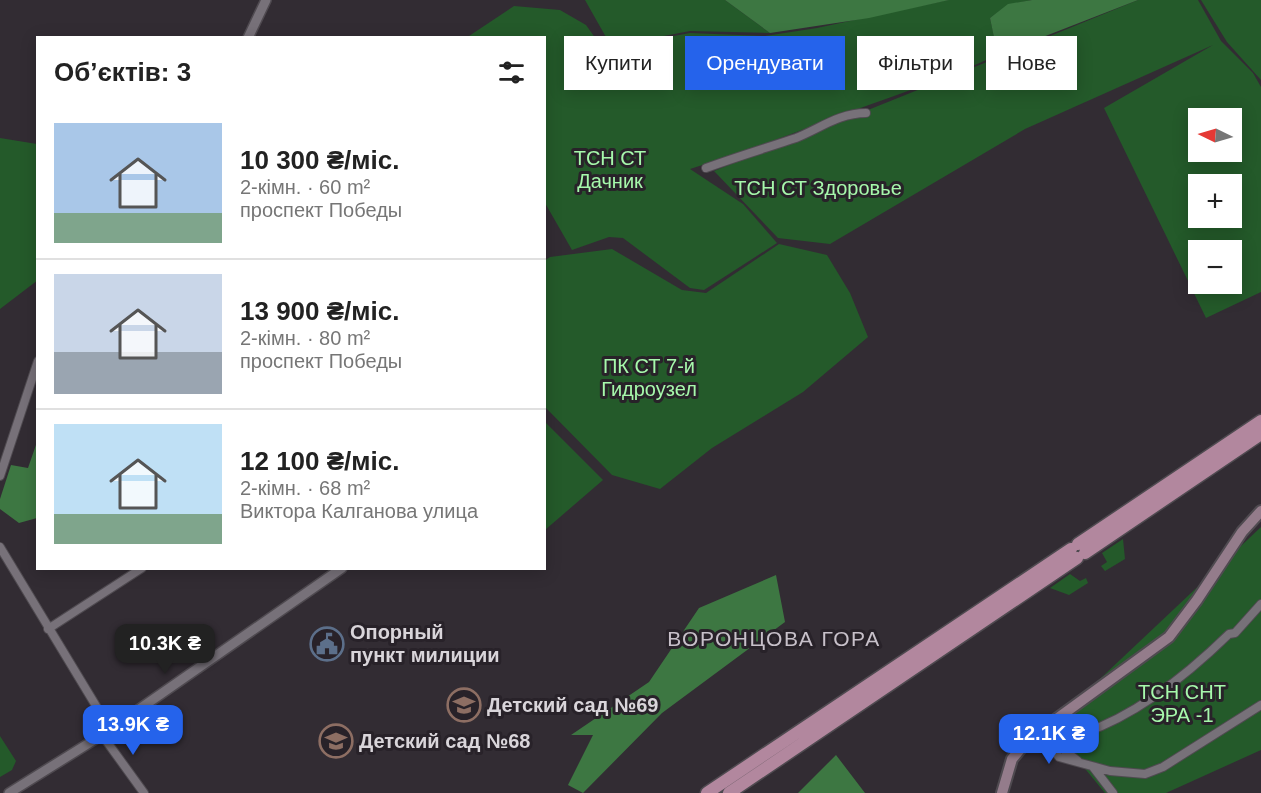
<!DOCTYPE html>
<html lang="uk">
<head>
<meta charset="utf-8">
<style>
  :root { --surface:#fff; --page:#f2f2f2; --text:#222; --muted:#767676; --line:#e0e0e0; --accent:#2563eb }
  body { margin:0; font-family:Helvetica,sans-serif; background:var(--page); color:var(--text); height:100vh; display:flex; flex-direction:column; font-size:22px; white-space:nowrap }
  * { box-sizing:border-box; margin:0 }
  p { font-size:20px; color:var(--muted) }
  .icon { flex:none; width:33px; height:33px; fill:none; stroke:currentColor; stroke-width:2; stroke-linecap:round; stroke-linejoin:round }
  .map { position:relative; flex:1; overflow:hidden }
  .panel { position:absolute; left:36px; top:36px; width:510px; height:534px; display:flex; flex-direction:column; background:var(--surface); border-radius:0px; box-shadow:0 3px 15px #0003 }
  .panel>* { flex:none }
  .hud { position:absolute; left:564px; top:36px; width:570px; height:54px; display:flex; gap:12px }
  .needle { width:39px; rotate:275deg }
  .buttons { position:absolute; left:1188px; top:108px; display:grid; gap:12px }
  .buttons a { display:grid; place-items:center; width:54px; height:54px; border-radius:0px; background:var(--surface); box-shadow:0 3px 15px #0003; font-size:30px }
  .price { position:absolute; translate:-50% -51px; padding:0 14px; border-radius:12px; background:var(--accent); color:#fff; font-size:20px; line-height:39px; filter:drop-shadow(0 2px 3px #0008) }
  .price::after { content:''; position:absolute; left:50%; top:36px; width:18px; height:14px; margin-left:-9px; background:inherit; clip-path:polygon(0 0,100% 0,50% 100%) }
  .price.on { background:#222; color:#fff }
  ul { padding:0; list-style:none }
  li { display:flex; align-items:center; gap:18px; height:150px; padding:0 18px }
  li+li { border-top:2px solid var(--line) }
  li span { display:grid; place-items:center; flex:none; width:168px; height:120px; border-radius:0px; color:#555 }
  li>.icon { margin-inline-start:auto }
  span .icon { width:72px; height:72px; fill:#fffc; stroke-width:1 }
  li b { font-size:26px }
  h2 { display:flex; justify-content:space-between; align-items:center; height:72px; padding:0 18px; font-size:26px }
  .tag { padding:0 21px; border-radius:0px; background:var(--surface); box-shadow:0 3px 15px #0003; font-size:21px; line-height:54px }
  .tag.on { background:var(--accent); color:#fff }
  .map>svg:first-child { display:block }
  .green { fill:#245a2a; fill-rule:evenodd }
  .forest { fill:#3d7742 }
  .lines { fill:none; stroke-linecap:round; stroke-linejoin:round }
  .minor-casing { stroke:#4f4a50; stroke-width:10 }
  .tertiary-casing { stroke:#4f4a50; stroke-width:12 }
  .secondary-casing { stroke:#4f4a50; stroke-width:14 }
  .primary-casing { stroke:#4f4a50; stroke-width:15 }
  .minor { stroke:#777179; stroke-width:8 }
  .tertiary { stroke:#777179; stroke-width:9 }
  .secondary { stroke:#947c8b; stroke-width:10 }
  .primary { stroke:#b2879e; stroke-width:12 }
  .labels { text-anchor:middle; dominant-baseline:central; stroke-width:6; stroke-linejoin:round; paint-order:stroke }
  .park-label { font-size:20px; fill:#a6f8ab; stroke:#282229 }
  .poi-label { font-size:20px; font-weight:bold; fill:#d9d5da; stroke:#282229; text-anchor:start }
  .neighbourhood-label { font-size:21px; letter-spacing:1.5px; fill:#c7c0c9; stroke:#282229 }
</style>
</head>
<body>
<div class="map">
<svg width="1261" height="793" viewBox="0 0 1261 793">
  <rect width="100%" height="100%" fill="#322c33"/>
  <path class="green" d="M585,0H725L770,33L690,31L611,46Z
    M948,0H1032L1008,5L990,18L995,41L1002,53C944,80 883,99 823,122C779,139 735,155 690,169L743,204L777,243L704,290L690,288L623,238L609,237L572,250L545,203L544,38H466L514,6L560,10L586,25L629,85L621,46L690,33L765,36L817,28Z
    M1138,0H1198L1221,41L1253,73L1261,87V292L1206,318L1104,108L1213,45L1025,129L830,244L778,238L714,171C857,115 997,58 1138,0ZM1198,118H1232V152H1198ZM1198,184H1232V218H1198ZM1198,250H1232V284H1198Z
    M1201,0H1261V80L1227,42Z
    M0,138L37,144L38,280L0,309Z
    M779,244L827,255L850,293L868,337L803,392L712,448L660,489L612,475L545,407L544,261L550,257L612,249L682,290L706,293Z
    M544,421L603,480L545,530H544Z
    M1261,527V750L1166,793H1105L1050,726Z
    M1123,539L1125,559L1105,571L1101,566L1107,562L1102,553Z
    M1070,574L1080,581L1086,578L1088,583L1069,595L1050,588Z
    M0,736L16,761L12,770L0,777Z"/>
  <path class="forest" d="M725,0H949L869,18L770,33Z
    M1032,0H1138L1002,53L995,42L990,18L1008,4Z
    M37,442V518L19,523L0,509V499L11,465L28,468Z
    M776,575L785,622L662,713L583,793L568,785L593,735H571L649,682L699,608Z
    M836,755L865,793H798Z"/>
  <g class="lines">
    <g class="minor-casing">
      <path id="minor" d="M706,168C736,157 766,148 796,138C819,129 839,113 866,113
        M0,476L38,361
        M0,547L110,729
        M48,629L142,568
        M1045,731L1052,748L1059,757L1110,771L1145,774L1163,767L1261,705
        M1047,734C1058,734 1073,737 1084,733C1139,714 1188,674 1229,634L1235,633L1261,604
        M1053,734L1065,751L1078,761
        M102,735L144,793
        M1093,767L1113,793"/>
    </g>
    <g class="tertiary-casing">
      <path id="tertiary" d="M248,38L266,0
        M9,793L102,735L342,568"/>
    </g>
    <g class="secondary-casing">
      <path id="secondary" d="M1002,793L1012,759L1029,739L1169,637L1197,600L1242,532L1261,511"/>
    </g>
    <g class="primary-casing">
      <path id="primary" d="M1078,544L1261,421
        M1085,553L1261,434
        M707,793L1071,549
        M729,793L1077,558"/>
    </g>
    <use href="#minor" class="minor"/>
    <use href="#tertiary" class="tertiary"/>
    <use href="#secondary" class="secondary"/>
    <use href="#primary" class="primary"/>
  </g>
  <defs>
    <g id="civic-ring" transform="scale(1.725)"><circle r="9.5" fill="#282229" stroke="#5c6f8a" stroke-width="1.5"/><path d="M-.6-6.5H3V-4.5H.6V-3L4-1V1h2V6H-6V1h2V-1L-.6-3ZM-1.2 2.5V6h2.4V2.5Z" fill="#5c6f8a"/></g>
    <g id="school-ring" transform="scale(1.725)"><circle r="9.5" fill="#282229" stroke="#8d6e63" stroke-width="1.5"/><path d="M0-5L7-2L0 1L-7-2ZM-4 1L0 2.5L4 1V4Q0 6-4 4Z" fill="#8d6e63"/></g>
  </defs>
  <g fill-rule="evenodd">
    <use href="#civic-ring" x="327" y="644"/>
    <use href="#school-ring" x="464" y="705"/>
    <use href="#school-ring" x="336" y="741"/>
  </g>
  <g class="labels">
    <g class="park-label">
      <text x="610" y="158">ТСН СТ<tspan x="610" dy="23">Дачник</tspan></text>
      <text x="818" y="188">ТСН СТ Здоровье</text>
      <text x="649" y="366">ПК СТ 7-й<tspan x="649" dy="23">Гидроузел</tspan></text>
      <text x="1182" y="692">ТСН СНТ<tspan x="1182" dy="23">ЭРА -1</tspan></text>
    </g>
    <g class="poi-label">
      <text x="350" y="632">Опорный<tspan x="350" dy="23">пункт милиции</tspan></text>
      <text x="487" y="705">Детский сад №69</text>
      <text x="359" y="741">Детский сад №68</text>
    </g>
    <g class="neighbourhood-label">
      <text x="774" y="638">ВОРОНЦОВА ГОРА</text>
    </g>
  </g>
</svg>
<div class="buttons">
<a><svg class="needle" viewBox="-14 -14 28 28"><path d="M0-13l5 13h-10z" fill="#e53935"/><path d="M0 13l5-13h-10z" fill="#767676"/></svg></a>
<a>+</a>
<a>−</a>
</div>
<b class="price on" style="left:165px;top:675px">10.3K ₴</b>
<b class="price" style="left:133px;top:756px">13.9K ₴</b>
<b class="price" style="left:1049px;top:765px">12.1K ₴</b>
<div class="hud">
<a class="tag">Купити</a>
<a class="tag on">Орендувати</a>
<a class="tag">Фільтри</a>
<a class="tag">Нове</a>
</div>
<section class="panel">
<h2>Об’єктів: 3<svg class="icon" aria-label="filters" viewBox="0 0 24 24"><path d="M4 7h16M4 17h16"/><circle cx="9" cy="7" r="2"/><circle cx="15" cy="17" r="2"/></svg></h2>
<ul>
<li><span style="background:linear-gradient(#a9c7e8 75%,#7fa58c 0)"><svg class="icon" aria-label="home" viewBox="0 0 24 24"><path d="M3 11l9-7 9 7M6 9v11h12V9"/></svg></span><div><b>10 300 ₴/міс.</b><p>2-кімн. · 60 m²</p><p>проспект Победы</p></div></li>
<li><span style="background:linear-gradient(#c9d6e8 65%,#9aa5b1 0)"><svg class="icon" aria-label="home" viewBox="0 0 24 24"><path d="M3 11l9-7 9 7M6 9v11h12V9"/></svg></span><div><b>13 900 ₴/міс.</b><p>2-кімн. · 80 m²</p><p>проспект Победы</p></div></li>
<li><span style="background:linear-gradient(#bfe0f5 75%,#7fa58c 0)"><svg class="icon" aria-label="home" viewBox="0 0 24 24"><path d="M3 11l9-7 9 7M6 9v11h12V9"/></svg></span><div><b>12 100 ₴/міс.</b><p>2-кімн. · 68 m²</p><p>Виктора Калганова улица</p></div></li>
</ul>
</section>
</div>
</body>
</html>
